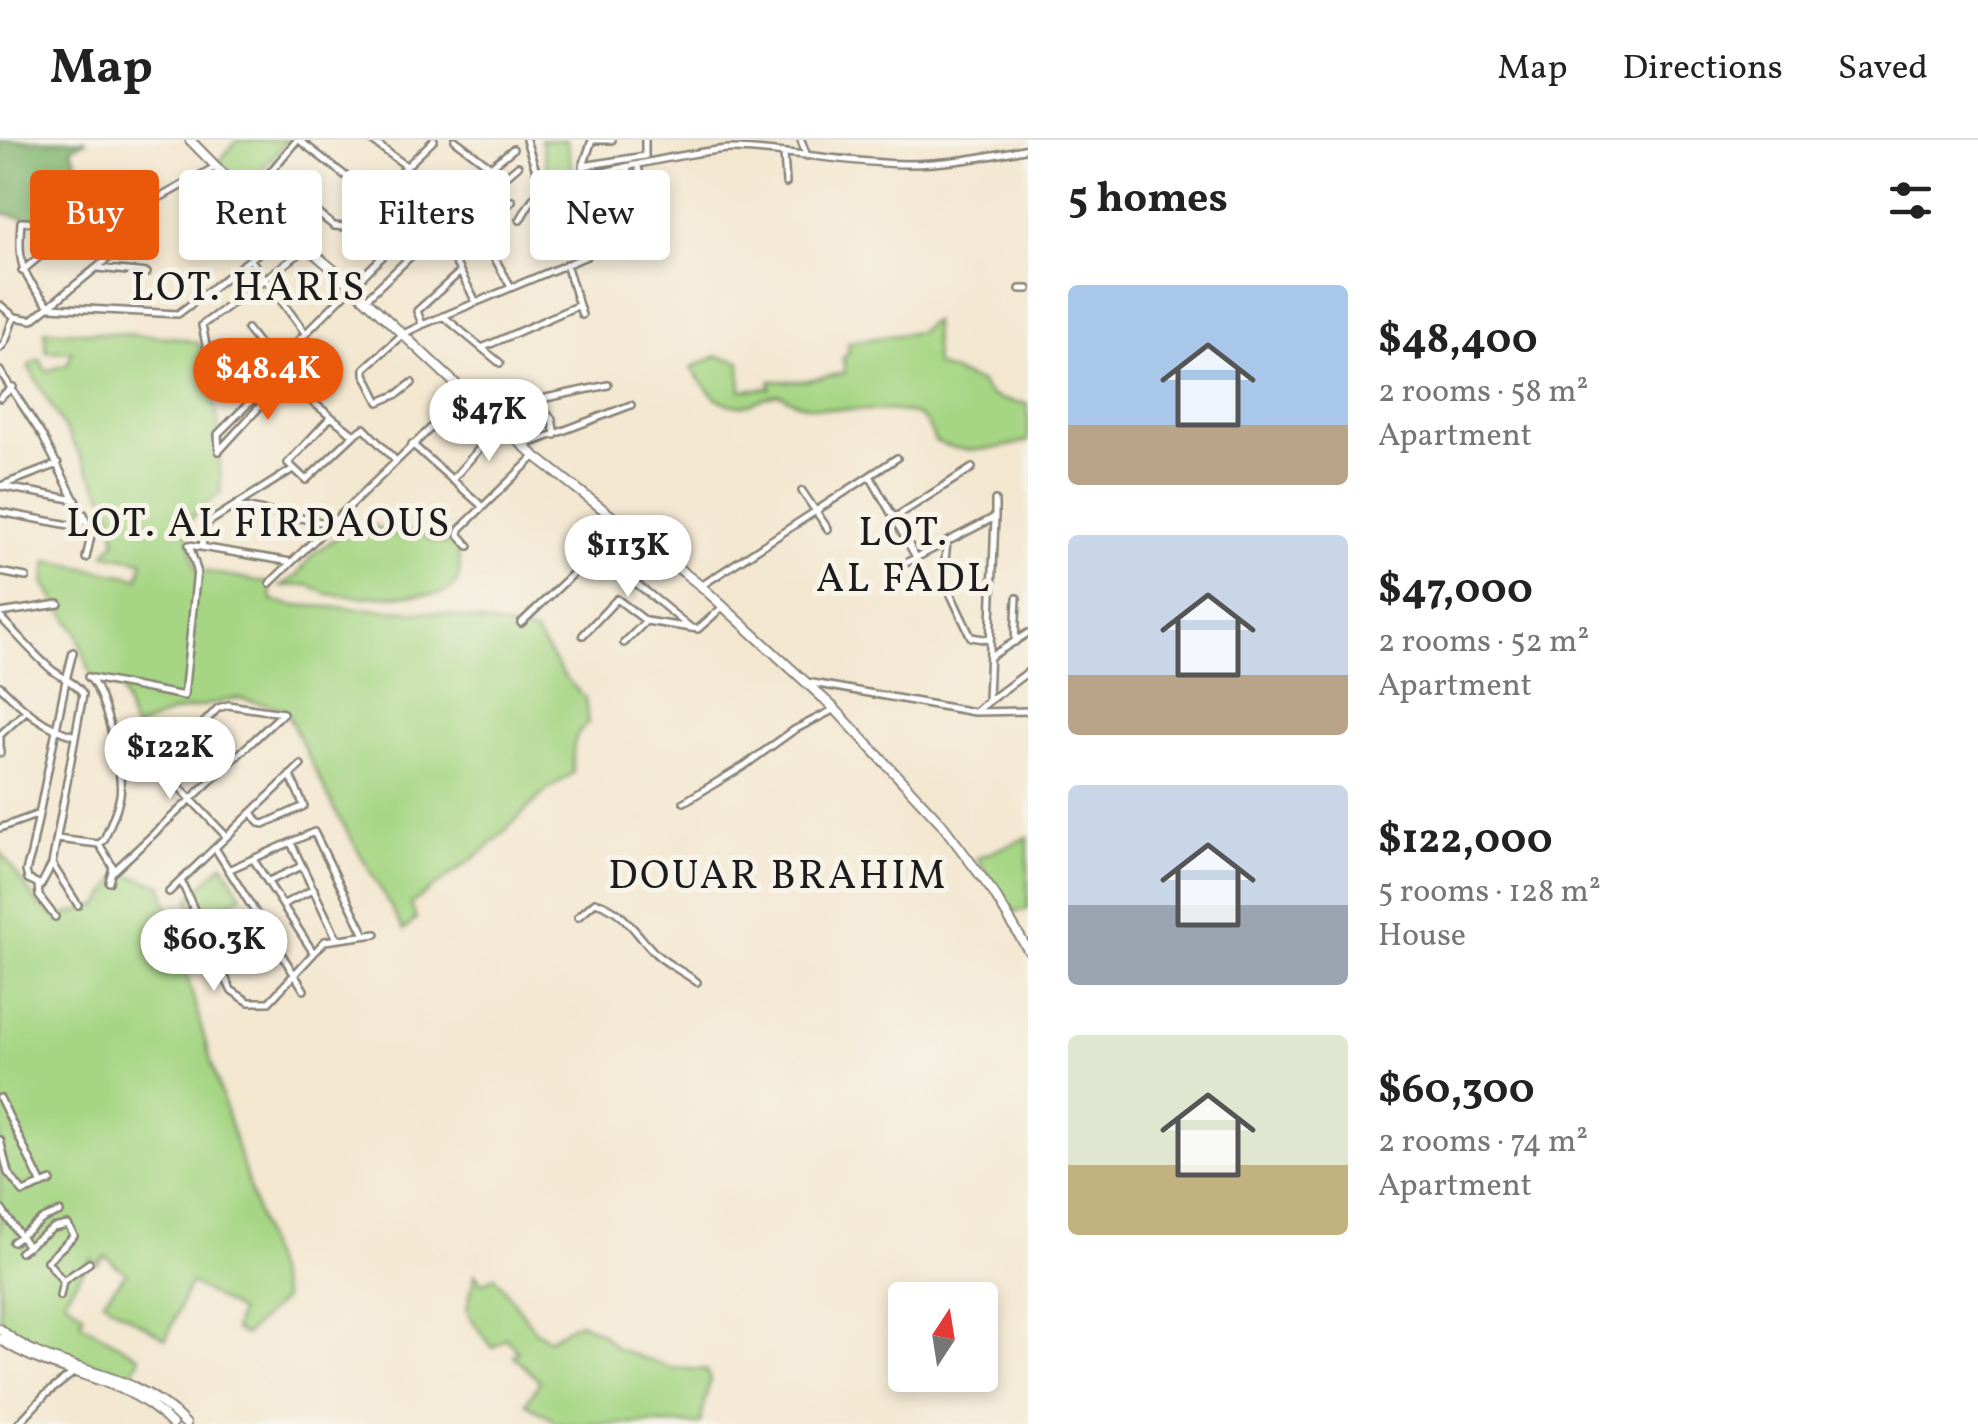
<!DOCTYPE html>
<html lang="en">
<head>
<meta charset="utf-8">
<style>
  :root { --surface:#fff; --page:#f6f6f6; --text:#222; --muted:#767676; --line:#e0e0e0; --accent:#ea580c }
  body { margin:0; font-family:Vollkorn,serif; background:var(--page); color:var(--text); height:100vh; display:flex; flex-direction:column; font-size:38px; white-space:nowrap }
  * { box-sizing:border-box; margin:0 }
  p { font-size:32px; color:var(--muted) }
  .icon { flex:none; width:55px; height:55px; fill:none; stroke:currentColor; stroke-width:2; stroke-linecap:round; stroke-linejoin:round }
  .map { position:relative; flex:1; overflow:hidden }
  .panel { display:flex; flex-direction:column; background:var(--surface); width:950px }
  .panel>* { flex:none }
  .guide { position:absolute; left:30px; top:30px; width:848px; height:90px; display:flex; gap:20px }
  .needle { width:65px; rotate:12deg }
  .tools { position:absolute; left:888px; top:1142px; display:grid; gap:20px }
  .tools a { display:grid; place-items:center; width:110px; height:110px; border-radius:10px; background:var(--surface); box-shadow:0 5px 15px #0003; font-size:50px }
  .price { position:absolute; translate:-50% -85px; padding:0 22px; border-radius:35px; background:#fff; color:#222; font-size:32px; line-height:65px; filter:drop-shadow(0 2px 5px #0008) }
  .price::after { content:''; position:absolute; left:50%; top:60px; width:30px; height:22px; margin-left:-15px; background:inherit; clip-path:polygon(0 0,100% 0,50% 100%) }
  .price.on { background:var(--accent); color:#fff }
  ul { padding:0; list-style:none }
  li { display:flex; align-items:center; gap:30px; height:250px; padding:0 40px }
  li span { display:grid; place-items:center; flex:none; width:280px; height:200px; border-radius:10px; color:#555 }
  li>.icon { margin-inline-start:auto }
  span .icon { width:120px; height:120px; fill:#fffc; stroke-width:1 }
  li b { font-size:42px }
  h2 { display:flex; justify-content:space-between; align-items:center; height:120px; padding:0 40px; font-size:42px }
  .pill { padding:0 35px; border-radius:10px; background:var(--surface); box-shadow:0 5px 15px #0003; font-size:35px; line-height:90px }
  .pill.on { background:var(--accent); color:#fff }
  header { display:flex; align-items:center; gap:60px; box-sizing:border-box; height:140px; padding:0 50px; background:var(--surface); border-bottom:2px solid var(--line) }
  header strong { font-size:48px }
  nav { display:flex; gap:55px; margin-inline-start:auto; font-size:35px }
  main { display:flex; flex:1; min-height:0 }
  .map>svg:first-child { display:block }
  .green { fill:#a6d684; stroke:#617950; stroke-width:2.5 }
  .forest { fill:#84b772; stroke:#506a47; stroke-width:2.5 }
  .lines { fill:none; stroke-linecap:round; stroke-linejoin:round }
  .street-casing { stroke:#888276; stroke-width:10 }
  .secondary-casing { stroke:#888276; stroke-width:12 }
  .street { stroke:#fff; stroke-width:5 }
  .secondary { stroke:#fff; stroke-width:8 }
  .labels { text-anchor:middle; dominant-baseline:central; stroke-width:10; stroke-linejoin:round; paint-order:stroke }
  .quarter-label { font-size:40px; letter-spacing:2.5px; fill:#1c1c1c; stroke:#f7f3e8 }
</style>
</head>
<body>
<header>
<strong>Map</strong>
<nav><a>Map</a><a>Directions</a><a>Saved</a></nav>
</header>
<main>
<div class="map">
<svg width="1028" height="1284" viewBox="0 0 1028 1284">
  <rect width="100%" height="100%" fill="#f7f3e8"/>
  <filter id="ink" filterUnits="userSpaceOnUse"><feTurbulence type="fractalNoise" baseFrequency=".01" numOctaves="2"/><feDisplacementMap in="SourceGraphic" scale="20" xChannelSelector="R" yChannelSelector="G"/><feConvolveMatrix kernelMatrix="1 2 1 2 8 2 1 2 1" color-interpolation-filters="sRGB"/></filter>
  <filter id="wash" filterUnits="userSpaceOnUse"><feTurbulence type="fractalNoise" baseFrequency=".0048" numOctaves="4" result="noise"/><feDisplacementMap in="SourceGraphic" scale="40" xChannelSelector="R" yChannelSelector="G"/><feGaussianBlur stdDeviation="2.25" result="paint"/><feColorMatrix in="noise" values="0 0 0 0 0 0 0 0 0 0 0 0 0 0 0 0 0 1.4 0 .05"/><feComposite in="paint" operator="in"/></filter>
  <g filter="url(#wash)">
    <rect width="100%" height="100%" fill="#f3e7d0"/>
    <path class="green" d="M237,0H288L245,49L219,22Z
      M541,0H566L574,37L550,45Z
      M933,181L935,225L981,243C989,262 1009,260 1028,264V301C999,309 962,316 935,301C932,294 929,286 924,280C902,259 818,283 780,254C768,255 760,261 749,264C722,272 705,248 691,228L716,216L740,221L741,250L770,248V241H803L845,233L843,218L849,211L848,202L918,192Z
      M45,190L173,197L199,203L218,280L221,353C180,383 183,383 197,430L270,443L272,461L291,465L441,473L535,493L565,537L585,558L588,583C570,597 573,612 573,633L545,652L486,709L411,764L416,779L404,790L336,672L285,569L238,558L171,573L134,589L121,548L92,538L77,493L44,443L48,421L139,438L143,421L105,414L116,400L109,365L28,226L40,219L46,231L68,224L72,211L46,212Z
      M369,384C389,392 391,400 416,391L436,402L457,404C460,426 466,448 438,454L365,457L327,454L309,445L281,446L297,436L313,414L346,391Z
      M1028,697V769L1014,772L977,718Z
      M0,711L39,765L55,777L100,765L119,735L125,734L162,745L208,911L283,1159L245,1195L234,1190L239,1171L190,1143L166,1199L103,1161L126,1133L105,1116L98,1124L91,1119L64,1159L84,1174L80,1182L140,1217L131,1237L40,1209L0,1186Z
      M223,724L242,755L223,767L205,789L188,759Z
      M475,1134L482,1143L495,1136L535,1190L548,1199L579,1182L600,1192L617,1209L672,1228L706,1230L710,1240L700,1284H559L526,1263L540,1241L513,1215L518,1211L506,1198L493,1208L469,1176L467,1169Z"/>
    <path class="forest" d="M0,0H87L71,8L99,73C69,84 30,82 0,72Z"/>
  </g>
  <g filter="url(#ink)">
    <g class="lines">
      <g class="street-casing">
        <path id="street" d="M299,0L373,57
          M371,0L405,25
          M455,0L504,37
          M526,0L542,49
          M592,0H612
          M801,0L807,16
          M784,14L786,43
          M645,16V0
          M583,26L645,16
          M638,26L648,70
          M215,27L132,73L78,84L21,82C17,124 22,135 50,167L178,174L286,92
          M627,28L640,88
          M585,38L583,26L592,0
          M457,52L511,147
          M248,59L297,0
          M265,73L284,50H289L334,86L344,87L434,0
          M520,80C525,72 530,61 537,54C554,39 704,9 731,9C789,10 847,23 907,24C948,24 988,17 1028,8
          M480,92L512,61
          M440,93L476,162
          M396,103L410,117
          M251,120L306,194
          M566,124L582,175
          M98,128L147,133
          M22,131L78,85
          M1020,149H1028
          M366,159L410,117L518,26
          M0,165L15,177L32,180L137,95
          M443,176L500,223
          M422,184L417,171L460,132
          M247,189L269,217L280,219L396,103L513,9
          M484,207L579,165
          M0,208C10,199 7,188 15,177
          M276,221L275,237L284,239L354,295L364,288L396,321
          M0,231L43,297L83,376L80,387L0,372
          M412,243L398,254L379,262L365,234V228L403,194L422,185L587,116
          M263,247L210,224L202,185L307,108
          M529,255L552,279L555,295
          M0,258L13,247
          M538,264L546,258L608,245
          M331,277L288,323L306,340L354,295
          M412,304L483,367
          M523,306L631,265
          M219,311L218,294L275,237
          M219,311L274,251L275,237
          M870,336L916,417
          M452,340L499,286
          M3,345L58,324
          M0,346L76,360
          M802,351L828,389
          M239,366L331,384
          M84,374L91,396L86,418
          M894,378L972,328
          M947,402L943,438L971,497L990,500
          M588,404L691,488
          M202,406L206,384L293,329
          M469,406L459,395L460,389L535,316
          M898,427L995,377V360
          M0,432L26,437
          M270,443L465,255
          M701,446L897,318
          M0,473L59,464
          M0,477C17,494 33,514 52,530C62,538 77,543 83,554L52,724L41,745L28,739L26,731L31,714L66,540L73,512
          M646,481L698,489L724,466
          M521,483L577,430L570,423L613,378
          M583,495L617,459L646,481L624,503
          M1015,502L1017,458
          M990,517L1028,493
          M92,538L184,556L197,430L189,405L291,422
          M807,542L974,572L1028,532
          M0,546C23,569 44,588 75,596
          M988,561L995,377
          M976,572L1028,571
          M0,595L26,571
          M162,610V629L226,696
          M0,613V596
          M152,613L181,607L218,568L228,565L283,573
          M684,662L744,626L794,590L835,569
          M252,672L259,683L264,684L304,666L290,635
          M0,688L39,674
          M57,699L99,704L104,700C109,686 118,670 120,655C124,635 104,547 88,537
          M291,703L336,797
          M99,704L113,727L109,742
          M215,708L304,850
          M253,719L313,812
          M52,724L78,765
          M228,730L314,692L364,793
          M114,731L283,573
          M181,741L231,850L249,862H269L325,801L376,794
          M269,741L302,726
          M38,744L39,756L55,777
          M169,752L301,625
          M284,764L314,749
          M578,777L595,762C624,769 636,795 656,814C668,825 684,832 697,842
          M0,958L42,1045
          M0,1000L8,1033L23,1052L51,1041
          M2,1070L28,1107
          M13,1102L43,1079L60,1072
          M20,1112L53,1088L68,1085L74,1096L47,1121L63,1141L60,1156
          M63,1141L89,1123
          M18,1284L45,1255L73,1233"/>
      </g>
      <g class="secondary-casing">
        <path id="secondary" d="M190,0L244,55L335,131L490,276L535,316L701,446L835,569L941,683L993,752L1028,810
          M0,1189C54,1237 129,1223 186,1284
          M0,1199C56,1238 122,1231 172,1284"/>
      </g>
      <use href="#street" class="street"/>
      <use href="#secondary" class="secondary"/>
    </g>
  </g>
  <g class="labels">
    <g class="quarter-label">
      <text x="249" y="150">LOT. HARIS</text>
      <text x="259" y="386">LOT. AL FIRDAOUS</text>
      <text x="904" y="395">LOT.<tspan x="904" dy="46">AL FADL</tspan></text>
      <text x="778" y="738">DOUAR BRAHIM</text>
    </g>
  </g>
</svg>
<div class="tools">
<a><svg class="needle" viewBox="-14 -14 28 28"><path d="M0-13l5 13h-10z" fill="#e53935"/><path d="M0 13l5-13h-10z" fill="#767676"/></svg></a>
</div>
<b class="price on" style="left:268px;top:283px">$48.4K</b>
<b class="price" style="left:489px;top:324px">$47K</b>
<b class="price" style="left:628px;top:460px">$113K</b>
<b class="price" style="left:170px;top:662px">$122K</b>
<b class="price" style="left:214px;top:854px">$60.3K</b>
<div class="guide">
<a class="pill on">Buy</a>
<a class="pill">Rent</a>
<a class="pill">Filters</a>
<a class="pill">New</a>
</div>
</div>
<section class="panel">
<h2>5 homes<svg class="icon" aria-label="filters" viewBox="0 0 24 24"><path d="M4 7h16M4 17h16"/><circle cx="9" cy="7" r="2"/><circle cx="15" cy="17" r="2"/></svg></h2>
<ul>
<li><span style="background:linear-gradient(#a9c7e8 70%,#b9a48a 0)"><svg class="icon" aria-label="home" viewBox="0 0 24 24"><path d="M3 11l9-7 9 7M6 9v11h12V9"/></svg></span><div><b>$48,400</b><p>2 rooms · 58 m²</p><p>Apartment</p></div></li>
<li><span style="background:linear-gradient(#c9d6e8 70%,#b9a48a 0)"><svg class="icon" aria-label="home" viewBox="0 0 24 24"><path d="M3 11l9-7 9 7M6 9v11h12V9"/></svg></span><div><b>$47,000</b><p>2 rooms · 52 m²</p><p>Apartment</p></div></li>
<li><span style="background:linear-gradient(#c9d6e8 60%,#9aa5b1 0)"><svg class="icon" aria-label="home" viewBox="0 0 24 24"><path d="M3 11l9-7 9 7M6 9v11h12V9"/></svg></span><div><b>$122,000</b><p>5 rooms · 128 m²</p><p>House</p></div></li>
<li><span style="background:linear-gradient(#dfe7d0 65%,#c2b280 0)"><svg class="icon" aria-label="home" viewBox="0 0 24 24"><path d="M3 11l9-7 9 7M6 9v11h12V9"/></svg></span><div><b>$60,300</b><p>2 rooms · 74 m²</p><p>Apartment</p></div></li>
</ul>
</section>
</main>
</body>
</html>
